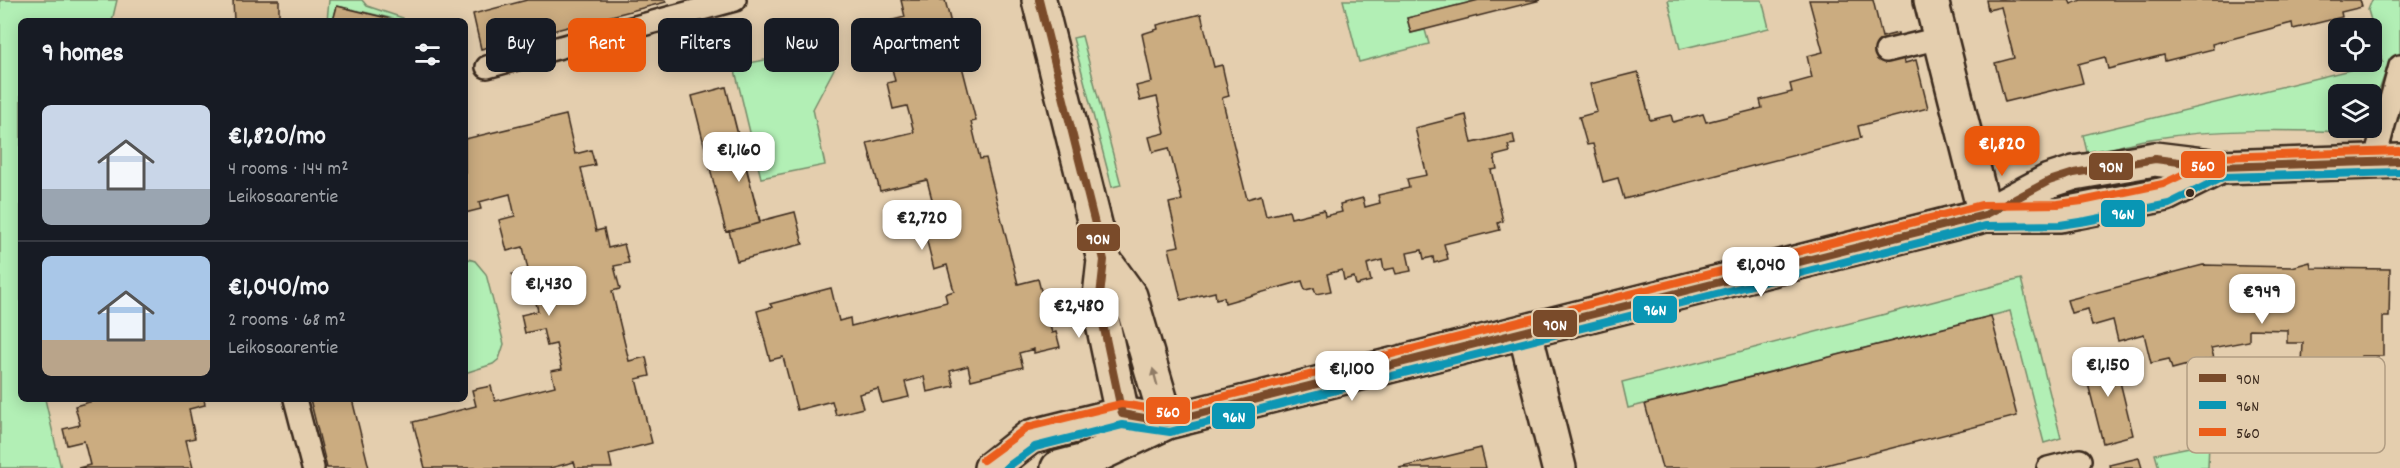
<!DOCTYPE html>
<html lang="en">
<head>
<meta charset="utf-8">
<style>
  :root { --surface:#171b24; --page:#20242c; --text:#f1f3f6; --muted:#9ea1a6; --line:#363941; --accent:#ea580c }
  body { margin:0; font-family:Dekko,sans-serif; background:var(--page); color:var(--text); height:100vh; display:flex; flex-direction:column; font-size:22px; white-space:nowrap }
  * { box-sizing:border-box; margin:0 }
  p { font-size:20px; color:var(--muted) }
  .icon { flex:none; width:33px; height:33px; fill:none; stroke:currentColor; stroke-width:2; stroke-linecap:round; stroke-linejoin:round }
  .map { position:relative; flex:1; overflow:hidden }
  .sheet { position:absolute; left:18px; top:18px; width:450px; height:384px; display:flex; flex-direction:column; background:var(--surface); border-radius:9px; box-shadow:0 3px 15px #0003 }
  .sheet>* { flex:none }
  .banner { position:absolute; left:486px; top:18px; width:570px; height:54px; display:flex; gap:12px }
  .tools { position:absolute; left:2328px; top:18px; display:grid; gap:12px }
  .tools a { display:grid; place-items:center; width:54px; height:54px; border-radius:9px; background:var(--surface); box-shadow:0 3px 15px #0003; font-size:30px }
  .price { position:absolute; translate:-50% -51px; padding:0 14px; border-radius:12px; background:#fff; color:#222; font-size:20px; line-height:39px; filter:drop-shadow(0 2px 3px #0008) }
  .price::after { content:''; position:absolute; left:50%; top:36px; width:18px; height:14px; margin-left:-9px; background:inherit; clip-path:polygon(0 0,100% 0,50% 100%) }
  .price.selected { background:var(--accent); color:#fff }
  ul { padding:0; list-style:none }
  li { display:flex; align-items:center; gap:18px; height:150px; padding:0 24px }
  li+li { border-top:2px solid var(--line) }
  li span { display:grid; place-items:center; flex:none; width:168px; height:120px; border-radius:9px; color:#555 }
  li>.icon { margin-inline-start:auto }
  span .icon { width:72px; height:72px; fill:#fffc; stroke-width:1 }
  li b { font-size:26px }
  h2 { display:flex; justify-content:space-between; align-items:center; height:72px; padding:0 24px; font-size:26px }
  .chip { padding:0 21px; border-radius:9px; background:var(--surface); box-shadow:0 3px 15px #0003; font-size:21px; line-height:54px }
  .chip.selected { background:var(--accent); color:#fff }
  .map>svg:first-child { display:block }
  .green { fill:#b2efb5; stroke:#768c6a; stroke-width:1.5 }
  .building { fill:#cbac80; stroke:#3b2a1e; stroke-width:1.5 }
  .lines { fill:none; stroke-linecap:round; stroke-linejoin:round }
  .lane-casing { stroke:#3b2a1e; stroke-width:26 }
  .street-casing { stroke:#3b2a1e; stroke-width:38 }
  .secondary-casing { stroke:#3b2a1e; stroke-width:38 }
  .lane { stroke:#e4ceae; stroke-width:21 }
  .street { stroke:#e4ceae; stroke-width:33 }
  .secondary { stroke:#e4ceae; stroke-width:33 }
  .bus-1-casing { stroke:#e4ceae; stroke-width:12 }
  .bus-2-casing { stroke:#e4ceae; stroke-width:12 }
  .bus-3-casing { stroke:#e4ceae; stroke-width:12 }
  .bus-1 { stroke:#7a4b2a; stroke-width:8 }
  .bus-2 { stroke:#0996b4; stroke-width:8 }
  .bus-3 { stroke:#eb5d1a; stroke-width:8 }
  .oneway { fill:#907c66 }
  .bus-dot { fill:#3b2a1e; stroke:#e4ceae; stroke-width:2 }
  .key { fill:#e4ceae; stroke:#b19d83; stroke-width:1.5 }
  .key-label { font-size:16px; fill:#3b2a1e }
  .line-badge { stroke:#e4ceae; stroke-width:2 }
  .badge-label { font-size:16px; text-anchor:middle; font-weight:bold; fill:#fff }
</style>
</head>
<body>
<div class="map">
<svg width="2400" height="468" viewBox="0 0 2400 468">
  <rect width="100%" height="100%" fill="#e4ceae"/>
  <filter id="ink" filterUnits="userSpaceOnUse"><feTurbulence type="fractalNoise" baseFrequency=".0167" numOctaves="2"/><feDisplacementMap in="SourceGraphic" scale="12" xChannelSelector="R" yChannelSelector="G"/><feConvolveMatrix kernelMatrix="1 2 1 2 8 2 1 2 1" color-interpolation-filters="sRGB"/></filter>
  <g filter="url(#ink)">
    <path class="green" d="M0,0H117L112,21H21V399H45L61,468H0Z
      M329,0H362L367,6L403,18V21L337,6L333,21H327Z
      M1343,0H1479L1407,18L1411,33L1425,30L1429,44L1359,62Z
      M1668,0H1762L1769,28L1680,49Z
      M2372,0H2400V119L2386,71L2372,111V94H2338V128H2360L2357,132C2288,130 2218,128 2150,139C2129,142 2108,150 2088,156L2083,135L2383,62L2368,10Z
      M1082,36L1121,185L1112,187L1073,38Z
      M826,48L834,69L813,109L825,165L761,178L734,66Z
      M465,258L475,261L486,274L504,344L499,359L493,364L465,373Z
      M2021,279L2061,438L2044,443L2010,311L1628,408L1622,382Z
      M2209,443L2208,468H2159L2155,454Z"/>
    <path class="building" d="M233,0H279V20L234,21Z
      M527,0H665L666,2L481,49L473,14Z
      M901,0H945L976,121L971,122L980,159L986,158L1018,284L1038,279L1052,333L1056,332L1060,347L1034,353V349L1019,353L1023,367L971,380L968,366L950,371L954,386L927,392L924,377L905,382L909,397L882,403L878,389L859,394L863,408L836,415L832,401L797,410L783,357L770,360L757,311L772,307L770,304L831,288L839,321L850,318L851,326L947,302L945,294L954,291L947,265L934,269L921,218L936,215L927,180L880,191L867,143L914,132L907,106L893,109L887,83L895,81L881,23L905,17Z
      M1479,0H1541L1411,33L1407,18Z
      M1809,0H1873L1882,37L1898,33L1905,63L1916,60L1928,108L1858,126L1861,138L1624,199L1618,178L1603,182L1593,144L1587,145L1579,117L1597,112L1590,84L1638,72L1650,120L1671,115L1673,122L1703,114L1706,122L1762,108L1760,100L1792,92L1790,84L1812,78L1807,56L1823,52Z
      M1986,0H2069L2071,4L2081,0H2360L2362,7L2341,12L2342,17L2293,29L2292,23L2212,44L2213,49L2165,61L2164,55L2108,69L2105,57L2078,64L2083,83L2005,102L1995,63L2014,58L2001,7L1988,10Z
      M337,6L399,21H333Z
      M1201,14L1214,67L1222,65L1229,96L1222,98L1247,199L1261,195L1266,216L1289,211L1291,218L1324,210L1325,216L1342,212L1340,204L1363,198L1365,207L1380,203L1378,195L1409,188L1407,179L1427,175L1415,128L1466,115L1472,143L1513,134L1515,144L1508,145L1510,152L1494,156L1497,169L1491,170L1503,221L1498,223L1500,230L1444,244L1448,259L1434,263L1433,257L1424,259L1422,250L1407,253L1411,271L1396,274L1394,268L1384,270L1382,260L1367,264L1371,281L1356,285L1354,277L1344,280L1342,270L1327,274L1331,291L1316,294L1314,288L1305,290L1302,281L1225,303L1224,297L1216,299L1215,292L1181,300L1169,248L1179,246L1169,203L1182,200L1169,148L1153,152L1149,137L1165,133L1157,97L1140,101L1136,86L1152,82L1142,34L1158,29L1157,25Z
      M726,87L760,221L795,212L803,244L737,261L729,231L726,232L692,96Z
      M726,87L760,223L726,232L692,96Z
      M566,115L575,154L591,150L595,165L581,168L596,231L604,229L608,248L624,244L629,263L614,266L620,289L612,291L629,361L646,357L650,376L636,379L652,443L609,454L612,468H576L574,462L550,468H425L413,422L476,406L472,390L481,388L491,386L495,401L555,386L551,371L562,369L556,344L547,346L543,329L525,333L521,315L538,311L533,290L517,294L514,284L512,274L528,270L523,247L507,251L499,220L515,216L510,194L479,202L481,209L465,213V139Z
      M2310,262L2311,268L2390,269L2389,317H2383V356H2361L2359,433L2291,434V416H2294L2295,364H2302L2303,343H2287V330L2249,329V341L2211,348L2214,358L2172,369L2169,359L2151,363L2144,334L2118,341L2113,320L2092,326L2088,309L2071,313L2067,300L2203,265L2292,267Z
      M1991,316L2017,416L1814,468H1662L1645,404Z
      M2113,353L2133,435L2103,443L2082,360Z
      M100,399H204L205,405L189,409L195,438L186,440L193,468H78L90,465L84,441L67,445L63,429L80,425L75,406Z
      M310,399H352L369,468H327Z
      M1481,448L1486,468H1399Z
      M2139,458L2142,468H2110L2109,465Z"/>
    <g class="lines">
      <g class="lane-casing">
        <path id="lane" d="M1886,51L1940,38
          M487,67L735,0
          M2374,162L2400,66
          M295,399L313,468
          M2048,468L2080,460"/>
      </g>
      <g class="street-casing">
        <path id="street" d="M1931,0L1985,215
          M1525,332L1559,468"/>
      </g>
      <g class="secondary-casing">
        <path id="secondary" d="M1039,0L1104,260L1099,305L1122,414
          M1990,215H2059L2166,194L2220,167
          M1104,260L1130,296L1167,422
          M991,468L1030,437L1122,414L1145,418
          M1058,468L1085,461L1167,422L1985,215L2049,181L2074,173L2155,159L2220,167L2400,161"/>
      </g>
      <use href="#lane" class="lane"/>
      <use href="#street" class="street"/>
      <use href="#secondary" class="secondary"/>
      <g class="bus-1-casing">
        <path id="bus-1" d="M1039,0L1104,260L1099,305L1122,414L1167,422L1985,215L2049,181L2074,173L2155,159L2220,167L2400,161"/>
      </g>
      <g class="bus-2-casing">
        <path id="bus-2" d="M1006,468L1035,447L1122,425L1170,432L1986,226L2060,225L2086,221L2169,204L2223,177L2400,172"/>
      </g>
      <g class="bus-3-casing">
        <path id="bus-3" d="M983,460L1028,427L1121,404L1167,411L1982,205L2058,204L2082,201L2163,184L2219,157L2400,151"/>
      </g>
      <use href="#bus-1" class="bus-1"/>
      <use href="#bus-2" class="bus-2"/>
      <use href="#bus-3" class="bus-3"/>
    </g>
    <defs><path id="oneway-solid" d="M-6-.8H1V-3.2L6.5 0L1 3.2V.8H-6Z" transform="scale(1.5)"/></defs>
    <use class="oneway" href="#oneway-solid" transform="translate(1155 377) rotate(-105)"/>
  </g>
  <circle class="bus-dot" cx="2190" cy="193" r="5"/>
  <rect x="2187" y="357" width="198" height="96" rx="9" class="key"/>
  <rect x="2199" y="374" width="27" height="8" fill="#7a4b2a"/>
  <rect x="2199" y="401" width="27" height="8" fill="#0996b4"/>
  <rect x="2199" y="428" width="27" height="8" fill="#eb5d1a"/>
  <g class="key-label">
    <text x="2236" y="384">90N</text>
    <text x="2236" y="411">96N</text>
    <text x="2236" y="438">560</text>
  </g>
  <g class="line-badge">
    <rect x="2180" y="150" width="46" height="29" rx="6" fill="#eb5d1a"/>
    <rect x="2088" y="152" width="46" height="29" rx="6" fill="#7a4b2a"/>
    <rect x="2100" y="199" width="46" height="29" rx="6" fill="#0996b4"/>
    <rect x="1076" y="223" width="45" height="29" rx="6" fill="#7a4b2a"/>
    <rect x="1632" y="295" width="46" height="29" rx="6" fill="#0996b4"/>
    <rect x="1532" y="309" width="46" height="29" rx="6" fill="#7a4b2a"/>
    <rect x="1145" y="396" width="46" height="29" rx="6" fill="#eb5d1a"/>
    <rect x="1211" y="402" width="45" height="28" rx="6" fill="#0996b4"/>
  </g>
  <g class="badge-label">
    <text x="2203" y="171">560</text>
    <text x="2111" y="172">90N</text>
    <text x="2123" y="219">96N</text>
    <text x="1098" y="244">90N</text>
    <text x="1655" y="315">96N</text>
    <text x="1555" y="330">90N</text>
    <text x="1168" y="417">560</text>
    <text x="1234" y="422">96N</text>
  </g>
</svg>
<div class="tools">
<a><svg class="icon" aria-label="locate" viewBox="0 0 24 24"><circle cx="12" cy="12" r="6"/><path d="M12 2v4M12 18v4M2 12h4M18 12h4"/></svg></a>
<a><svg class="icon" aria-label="layers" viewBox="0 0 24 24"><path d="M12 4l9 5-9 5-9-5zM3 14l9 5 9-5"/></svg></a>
</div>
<b class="price selected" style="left:2002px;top:177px">€1,820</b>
<b class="price" style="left:739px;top:183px">€1,160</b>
<b class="price" style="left:922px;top:251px">€2,720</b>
<b class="price" style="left:1761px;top:298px">€1,040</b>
<b class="price" style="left:549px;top:317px">€1,430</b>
<b class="price" style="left:2262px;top:325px">€949</b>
<b class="price" style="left:1079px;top:339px">€2,480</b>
<b class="price" style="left:2108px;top:398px">€1,150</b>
<b class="price" style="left:1352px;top:402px">€1,100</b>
<div class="banner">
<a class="chip">Buy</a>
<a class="chip selected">Rent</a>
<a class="chip">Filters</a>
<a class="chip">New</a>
<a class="chip">Apartment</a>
</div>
<section class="sheet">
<h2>9 homes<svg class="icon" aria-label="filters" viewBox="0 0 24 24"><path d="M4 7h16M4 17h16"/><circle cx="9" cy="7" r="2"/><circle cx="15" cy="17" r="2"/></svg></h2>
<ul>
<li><span style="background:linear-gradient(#c9d6e8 70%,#9aa5b1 0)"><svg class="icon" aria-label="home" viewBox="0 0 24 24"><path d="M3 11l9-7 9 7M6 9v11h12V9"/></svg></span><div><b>€1,820/mo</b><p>4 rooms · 144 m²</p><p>Leikosaarentie</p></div></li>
<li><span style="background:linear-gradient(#a9c7e8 70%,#b9a48a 0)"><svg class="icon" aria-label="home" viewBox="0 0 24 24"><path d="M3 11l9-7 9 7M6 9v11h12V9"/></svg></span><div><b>€1,040/mo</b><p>2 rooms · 68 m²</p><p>Leikosaarentie</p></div></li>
</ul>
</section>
</div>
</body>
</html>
